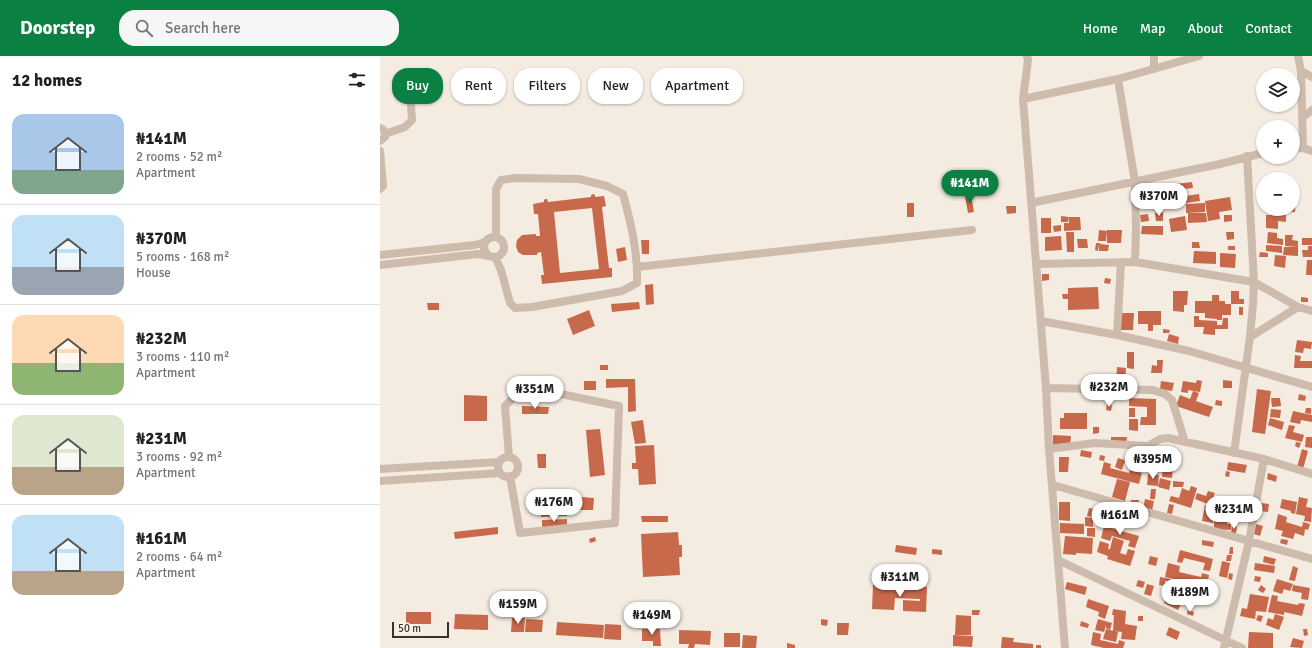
<!DOCTYPE html>
<html lang="en">
<head>
<meta charset="utf-8">
<style>
  :root { --surface:#fff; --page:#f6f6f6; --text:#202124; --muted:#757577; --line:#e0e0e0; --accent:#0b8043 }
  body { margin:0; font-family:Signika,sans-serif; background:var(--page); color:var(--text); height:100vh; display:flex; flex-direction:column; font-size:15px; white-space:nowrap }
  * { box-sizing:border-box; margin:0 }
  p { font-size:13px; color:var(--muted) }
  .icon { flex:none; width:22px; height:22px; fill:none; stroke:currentColor; stroke-width:2; stroke-linecap:round; stroke-linejoin:round }
  .map { position:relative; flex:1; overflow:hidden }
  .drawer { display:flex; flex-direction:column; background:var(--surface); width:380px }
  .drawer>* { flex:none }
  .top-card { position:absolute; left:12px; top:12px; width:380px; height:36px; display:flex; gap:8px }
  .tools { position:absolute; left:876px; top:12px; display:grid; gap:8px }
  .tools a { display:grid; place-items:center; width:44px; height:44px; border-radius:50%; background:var(--surface); box-shadow:0 1px 3px #0004; font-size:20px }
  .scale { position:absolute; left:12px; bottom:10px; width:57px; box-sizing:border-box; padding-left:4px; border:2px solid #3b302b; border-top:0; font-size:11px; line-height:14px; white-space:nowrap; color:#3b302b; -webkit-text-stroke:3px #fbf5ee; paint-order:stroke }
  .price { position:absolute; translate:-50% -34px; padding:0 9px; border-radius:14px; background:#fff; color:#222; font-size:13px; line-height:26px; filter:drop-shadow(0 1px 2px #0008) }
  .price::after { content:''; position:absolute; left:50%; top:24px; width:12px; height:9px; margin-left:-6px; background:inherit; clip-path:polygon(0 0,100% 0,50% 100%) }
  .price.active { background:var(--accent); color:#fff }
  ul { padding:0; list-style:none }
  li { display:flex; align-items:center; gap:12px; height:100px; padding:0 12px }
  li+li { border-top:1px solid var(--line) }
  li span { display:grid; place-items:center; flex:none; width:112px; height:80px; border-radius:12px; color:#555 }
  li>.icon { margin-inline-start:auto }
  span .icon { width:48px; height:48px; fill:#fffc; stroke-width:1 }
  li b { font-size:17px }
  h2 { display:flex; justify-content:space-between; align-items:center; height:48px; padding:0 12px; font-size:17px }
  .tag { padding:0 14px; border-radius:16px; background:var(--surface); box-shadow:0 1px 3px #0004; font-size:14px; line-height:36px }
  .tag.active { background:var(--accent); color:#fff }
  header { display:flex; align-items:center; gap:24px; box-sizing:border-box; height:56px; padding:0 20px; background:var(--accent); color:#fff }
  header strong { font-size:19px }
  nav { display:flex; gap:22px; margin-inline-start:auto; font-size:14px }
  .search { width:280px; height:36px; background:var(--page); display:flex; align-items:center; gap:10px; box-sizing:border-box; padding:0 14px; border-radius:16px; color:var(--muted); font-size:15px }
  main { display:flex; flex:1; min-height:0 }
  .map>svg:first-child { display:block }
  .building { fill:#c8694b; fill-rule:evenodd }
  .lines { fill:none; stroke-linecap:round; stroke-linejoin:round }
  .minor { stroke:#cdbbac; stroke-width:8 }
</style>
</head>
<body>
<header>
<strong>Doorstep</strong>
<div class="search"><svg class="icon" aria-label="search" viewBox="0 0 24 24"><circle cx="10" cy="10" r="6"/><path d="M15 15l6 6"/></svg>Search here</div>
<nav><a>Home</a><a>Map</a><a>About</a><a>Contact</a></nav>
</header>
<main>
<section class="drawer">
<h2>12 homes<svg class="icon" aria-label="filters" viewBox="0 0 24 24"><path d="M4 7h16M4 17h16"/><circle cx="9" cy="7" r="2"/><circle cx="15" cy="17" r="2"/></svg></h2>
<ul>
<li><span style="background:linear-gradient(#a9c7e8 70%,#7fa58c 0)"><svg class="icon" aria-label="home" viewBox="0 0 24 24"><path d="M3 11l9-7 9 7M6 9v11h12V9"/></svg></span><div><b>₦141M</b><p>2 rooms · 52 m²</p><p>Apartment</p></div></li>
<li><span style="background:linear-gradient(#bfe0f5 65%,#9aa5b1 0)"><svg class="icon" aria-label="home" viewBox="0 0 24 24"><path d="M3 11l9-7 9 7M6 9v11h12V9"/></svg></span><div><b>₦370M</b><p>5 rooms · 168 m²</p><p>House</p></div></li>
<li><span style="background:linear-gradient(#ffd9b3 60%,#8fb573 0)"><svg class="icon" aria-label="home" viewBox="0 0 24 24"><path d="M3 11l9-7 9 7M6 9v11h12V9"/></svg></span><div><b>₦232M</b><p>3 rooms · 110 m²</p><p>Apartment</p></div></li>
<li><span style="background:linear-gradient(#dfe7d0 65%,#b9a48a 0)"><svg class="icon" aria-label="home" viewBox="0 0 24 24"><path d="M3 11l9-7 9 7M6 9v11h12V9"/></svg></span><div><b>₦231M</b><p>3 rooms · 92 m²</p><p>Apartment</p></div></li>
<li><span style="background:linear-gradient(#bfe0f5 70%,#b9a48a 0)"><svg class="icon" aria-label="home" viewBox="0 0 24 24"><path d="M3 11l9-7 9 7M6 9v11h12V9"/></svg></span><div><b>₦161M</b><p>2 rooms · 64 m²</p><p>Apartment</p></div></li>
</ul>
</section>
<div class="map">
<svg width="932" height="592" viewBox="0 0 932 592">
  <rect width="100%" height="100%" fill="#f4ebe1"/>
  <path class="building" d="M812,126L813,132L804,133L805,140L819,138L820,145L798,148L795,128Z
    M213,138L215,139V141L224,140L226,150L222,151L229,212H232V221L162,228L161,219H164L161,196L157,197V199H143L138,196L136,190L137,184L142,179L156,178V180H160L158,158H154L153,148L164,146V144L165,143H167L168,146L211,141V139ZM212,152L219,213L180,217L174,156Z
    M591,139L594,156L588,157L585,140Z
    M850,141L852,154L839,156L840,163L828,165L825,145Z
    M913,144H916L915,156L894,154V153H913Z
    M527,147H534V161H527Z
    M825,147V156L806,157V148Z
    M626,150H636V157L627,158Z
    M783,156V165H776L775,157Z
    M808,157H826L827,166L808,167Z
    M768,158L769,165L761,166L760,159Z
    M844,159H852V165L844,166Z
    M886,159H906V166L898,165V173L886,172Z
    M681,160L689,161L688,166H681Z
    M805,160L807,174L791,176L789,163Z
    M689,161H700L701,174L684,175V167H689Z
    M661,162H671V177H661Z
    M681,169V175L674,176L673,170Z
    M762,170H783V179L761,178Z
    M719,174L727,175L726,185H718Z
    M727,174H742L741,187H727Z
    M686,176H694V196H687Z
    M846,176H854V183L847,184Z
    M888,176L897,177V182L903,183V189L887,187Z
    M905,179H913L912,184L918,185V191L905,190Z
    M681,180L682,194L665,195V181Z
    M922,182H932V189H922Z
    M697,183H707L708,192H698Z
    M261,184H269V198H262Z
    M812,186H819L820,192H812Z
    M716,187H720V188L729,189L728,195H719V188L718,195L715,194Z
    M886,189L902,190V197L886,195Z
    M848,190H855V194H848Z
    M928,190H932V201H923L922,194H928Z
    M245,191L247,204L238,206L236,193Z
    M904,191H918V200L903,199Z
    M814,195L836,196V208L813,207Z
    M880,196L888,197V201H879Z
    M840,197L856,198L855,212L840,211Z
    M895,199L906,200L905,212L894,210Z
    M927,204H932V219H926Z
    M662,218H669V224L662,225Z
    M725,222L731,223L730,228L724,227Z
    M273,228L274,248L266,249L265,229Z
    M718,231L719,253L688,254V243H683L682,238H688V232Z
    M793,235H808L807,249H804V256L793,255Z
    M851,235H859V243H864V248H851Z
    M832,239H839V245H845V248H851V259H842V264H837V263L825,262V257H815V245H832Z
    M921,241L928,242V246H921Z
    M259,246L260,253L232,256L231,248Z
    M47,247H59V254H48Z
    M859,251H863V259H859Z
    M209,254L215,270L193,279L187,263Z
    M758,255H781V269H773V275H768V268H758Z
    M740,257H754L753,274H740Z
    M814,260H819V264L837,265V269H842L843,262H848V273H835V279L823,278L824,271H814Z
    M783,273L790,274L789,277H783Z
    M789,278L799,281L798,288L787,285Z
    M917,284L932,286L931,293L924,292L923,297L915,296Z
    M747,296H754V313L747,312Z
    M915,299L921,300L920,305H932V312H914Z
    M777,304H783L782,317H771L772,309L777,310Z
    M220,309H228V314H220Z
    M737,311L746,312L745,330L736,329Z
    M226,323H255L256,355L248,356V331L226,332Z
    M817,324L822,325L820,336L808,334V337L801,336L803,325L816,327Z
    M843,324L852,325V332H843Z
    M204,325H216V334H204Z
    M781,325L794,327L792,335L780,333Z
    M877,333L891,335L885,378L872,376Z
    M813,335L819,337L816,345L833,351L829,361L796,350L800,339L810,343Z
    M142,338L169,339V345L142,344Z
    M919,338L926,340L925,345L918,344Z
    M84,339L107,340V365H84Z
    M749,342L776,343V369H760L761,361H767V351L749,350Z
    M891,342H900L901,350L892,351Z
    M836,344L842,345V350L835,349Z
    M727,348L732,349L731,355L726,354Z
    M142,350L169,351L168,358H142Z
    M749,352H755V361H749Z
    M926,352H931V358L925,357Z
    M891,353L901,354L900,362L890,361Z
    M913,355L932,359V366L921,364L920,368L910,366Z
    M684,357H707V373H680V362H684Z
    M890,362L904,366L902,374L888,369Z
    M749,363H758V375L749,374Z
    M263,364L266,387L255,388L251,366Z
    M909,369L915,370L913,376L924,379L922,386L905,382Z
    M713,371H719V377L713,378Z
    M220,373L225,419L210,421L206,374Z
    M673,379L691,380L690,390L673,389Z
    M731,381H747L746,389L731,388Z
    M926,381H932V392L925,391Z
    M916,386L921,387L919,392L915,390Z
    M274,389L276,428L259,429L258,413H252V407H256L255,390Z
    M787,390L795,392L794,396L786,395Z
    M922,393L928,395L923,413L917,411Z
    M701,394L712,396L711,402L700,400Z
    M746,397L761,402L758,411L744,407L742,414L735,411L738,402L744,404Z
    M157,398H166V412H158Z
    M720,399L725,400L724,405L719,404Z
    M679,401H689L688,416H679Z
    M724,406L731,408L730,412L749,417L750,414L762,417L759,428L721,418Z
    M848,406L867,409L865,417L847,414Z
    M783,410L793,411L792,422L782,421Z
    M846,415L850,416L849,421L845,420Z
    M888,417L897,420L896,426L887,423Z
    M768,418L779,419L778,430L767,429Z
    M780,422L791,425L789,434L778,431Z
    M737,423L750,426L745,445L732,441Z
    M793,425L804,426L803,431H793Z
    M811,430L817,432L811,452L789,445L791,440L799,442L802,432L809,435Z
    M771,433H776L775,443H770Z
    M828,435L835,437L830,449L815,443L817,437L826,440Z
    M201,441L214,442L213,454H200Z
    M919,441L928,443L926,451L932,452L931,466L924,465L925,460L916,458Z
    M845,442L860,444L858,460L843,458Z
    M765,443L774,445L772,455L763,453Z
    M902,443L917,446L915,458L911,457V455L900,452Z
    M751,444H759L758,450H751Z
    M679,446H690V465L679,464Z
    M881,447L889,448L888,456L880,455Z
    M789,448L794,449L792,458L787,457Z
    M825,449L836,452L833,467L822,465Z
    M187,452V460L161,461V453Z
    M709,452L720,454L718,462L707,460Z
    M728,456L734,458L732,464L726,462Z
    M898,458L907,461L906,466L922,471L923,466L930,468L928,474L925,473L924,480L915,477L913,483L901,480L903,475L895,473Z
    M738,459L745,463L742,469L735,466Z
    M261,460H288V466H262Z
    M705,461L713,462V471L705,470Z
    M187,463V470L162,472V464Z
    M834,463H847V468H851V474L834,473Z
    M680,467L704,468V478L680,477Z
    M876,468L883,470L880,480L874,478Z
    M724,470L759,480L755,492L748,490L750,485L732,480L730,485L721,482Z
    M852,470L857,471L856,477H851Z
    M118,471V478L75,483L74,476Z
    M707,472H715V481L707,480Z
    M298,476L299,489H302V501H299L300,519L263,521L261,478Z
    M685,480L713,482L712,498L696,497V499L683,498Z
    M215,481L216,485L210,487L209,483Z
    M733,481L744,485L740,497L746,499L748,493L755,495L750,510L727,503L728,500L717,496L720,485L729,488L728,493H730Z
    M901,483L908,484L907,489L900,487Z
    M822,484L834,486L833,491L822,489Z
    M516,489L537,492L536,499L515,496Z
    M850,491H853V498H849Z
    M552,493L562,494V499L552,498Z
    M800,494L833,503L830,515L823,514L825,507L804,502L802,507L797,506Z
    M847,499H852L851,505H846Z
    M770,500L778,502L776,510L768,508Z
    M884,500L896,503L894,509L883,506Z
    M842,505L850,507L847,522L839,520Z
    M788,507L800,510L799,516L821,521L822,517L829,519L827,530L785,521Z
    M875,507L895,510L894,517L874,514Z
    M913,510L918,512L915,525L909,524Z
    M849,517L853,518L852,524L848,523Z
    M875,520L881,521L880,526L874,525Z
    M780,521L791,523L790,526L785,525V530L779,529Z
    M897,523L913,528L910,535L904,533L902,538L893,535Z
    M758,524L765,526L763,532L756,530Z
    M687,526L707,531L705,539L685,533Z
    M798,526L808,527V543H797Z
    M767,528L774,530L771,540L764,538Z
    M493,529L547,531L546,556L523,555V544L540,545V543L515,542L514,554L492,553Z
    M881,529L886,533L883,537L878,534Z
    M913,529L930,532L928,544L921,543L922,537L912,535Z
    M870,538L889,541L886,556L876,555L875,563L860,560L862,552L867,553Z
    M892,539L898,540L897,545L918,549L919,547L925,548L922,560L904,556V559L888,556Z
    M786,541L801,548L798,554L784,547Z
    M708,543L729,550L725,563L718,560L719,556L706,551Z
    M733,553L746,555L745,568L757,570L755,584L741,583L742,576L733,575L734,559H732Z
    M592,554H600L599,559H592Z
    M808,554L814,556L813,560L807,558Z
    M26,556H51V568H26Z
    M75,558L108,559V574L74,573Z
    M895,558L904,561L899,574L886,569L888,562L893,564Z
    M576,559L591,560V579H575Z
    M878,559L883,560L881,566L876,564Z
    M758,560H763V565H758Z
    M132,562H145L144,576H131Z
    M146,563L163,564L162,576H145Z
    M441,563L448,564L447,570L441,569Z
    M718,563L732,567L730,574L726,572V569L724,576L715,574Z
    M701,565L709,568L708,572L700,570Z
    M177,566L224,569L223,582L176,579Z
    M457,567H469L468,579H457Z
    M225,568L241,569V584L224,583Z
    M789,571L800,576L797,584L786,579Z
    M262,573H280L281,590H273V585H262Z
    M726,573L738,576L736,586L723,583Z
    M923,573H927L928,579L924,580Z
    M299,574L331,575L330,589L315,588L314,592H308L309,588H299Z
    M713,576L721,578L720,584L738,588L739,584L745,586L743,592H724L711,589Z
    M869,576L893,577V592H868Z
    M344,577H360V591H344Z
    M363,579L377,580L376,592H362Z
    M573,579L593,580L592,591L573,590Z
    M622,581L634,582L633,586L653,588V592H621Z
    M913,582L924,585L922,592L910,591Z
    M407,587L415,589V592H407Z
    M656,589H661V592H656Z"/>
  <g class="lines">
    <path class="minor" d="M647,0L648,4L643,43L666,332L669,393L685,592
      M774,0V13
      M918,0L921,15L923,92
      M921,15L932,21
      M738,23L755,126L756,171L755,206
      M643,43L738,23L819,0
      M922,62L932,54
      M0,72C5,74 6,77 5,81L0,85
      M5,78L25,71L32,64L31,49
      M913,93L923,92L932,95
      M0,95L3,130L0,133
      M651,147L840,108L883,97
      M104 191a10 10 0 1 1 20 0a10 10 0 1 1-20 0Z
      M0,199L95,189L105,186
      M115,201L121,214L130,247L135,252L152,251L242,235L257,227C258,197 251,167 243,138L227,130L199,123L135,122L121,124L116,133V181
      M657,208L755,206L874,226L918,251L932,255
      M0,209L98,198L109,200
      M257,211L592,174
      M661,265L737,279L809,295L932,331
      M737,279L741,206
      M870,281L918,251
      M666,332L773,334L785,338L792,344L805,386
      M669,393L715,387L768,390L780,383L788,382L884,403L932,418
      M854,397L870,281L873,248L874,226L867,100
      M129,401L125,350L137,338L176,337L239,350L235,467L140,477L130,420
      M118 411a10 10 0 1 1 20 0a10 10 0 1 1-20 0Z
      M0,413L119,406
      M0,425L120,417
      M673,429L932,503
      M678,504L862,592
      M844,592L869,485L884,403"/>
  </g>
</svg>
<div class="tools">
<a><svg class="icon" aria-label="layers" viewBox="0 0 24 24"><path d="M12 4l9 5-9 5-9-5zM3 14l9 5 9-5"/></svg></a>
<a>+</a>
<a>−</a>
</div>
<div class="scale">50 m</div>
<b class="price active" style="left:590px;top:148px">₦141M</b>
<b class="price" style="left:779px;top:161px">₦370M</b>
<b class="price" style="left:729px;top:352px">₦232M</b>
<b class="price" style="left:155px;top:354px">₦351M</b>
<b class="price" style="left:773px;top:424px">₦395M</b>
<b class="price" style="left:174px;top:467px">₦176M</b>
<b class="price" style="left:854px;top:474px">₦231M</b>
<b class="price" style="left:740px;top:480px">₦161M</b>
<b class="price" style="left:520px;top:542px">₦311M</b>
<b class="price" style="left:810px;top:557px">₦189M</b>
<b class="price" style="left:138px;top:569px">₦159M</b>
<b class="price" style="left:272px;top:580px">₦149M</b>
<div class="top-card">
<a class="tag active">Buy</a>
<a class="tag">Rent</a>
<a class="tag">Filters</a>
<a class="tag">New</a>
<a class="tag">Apartment</a>
</div>
</div>
</main>
</body>
</html>
